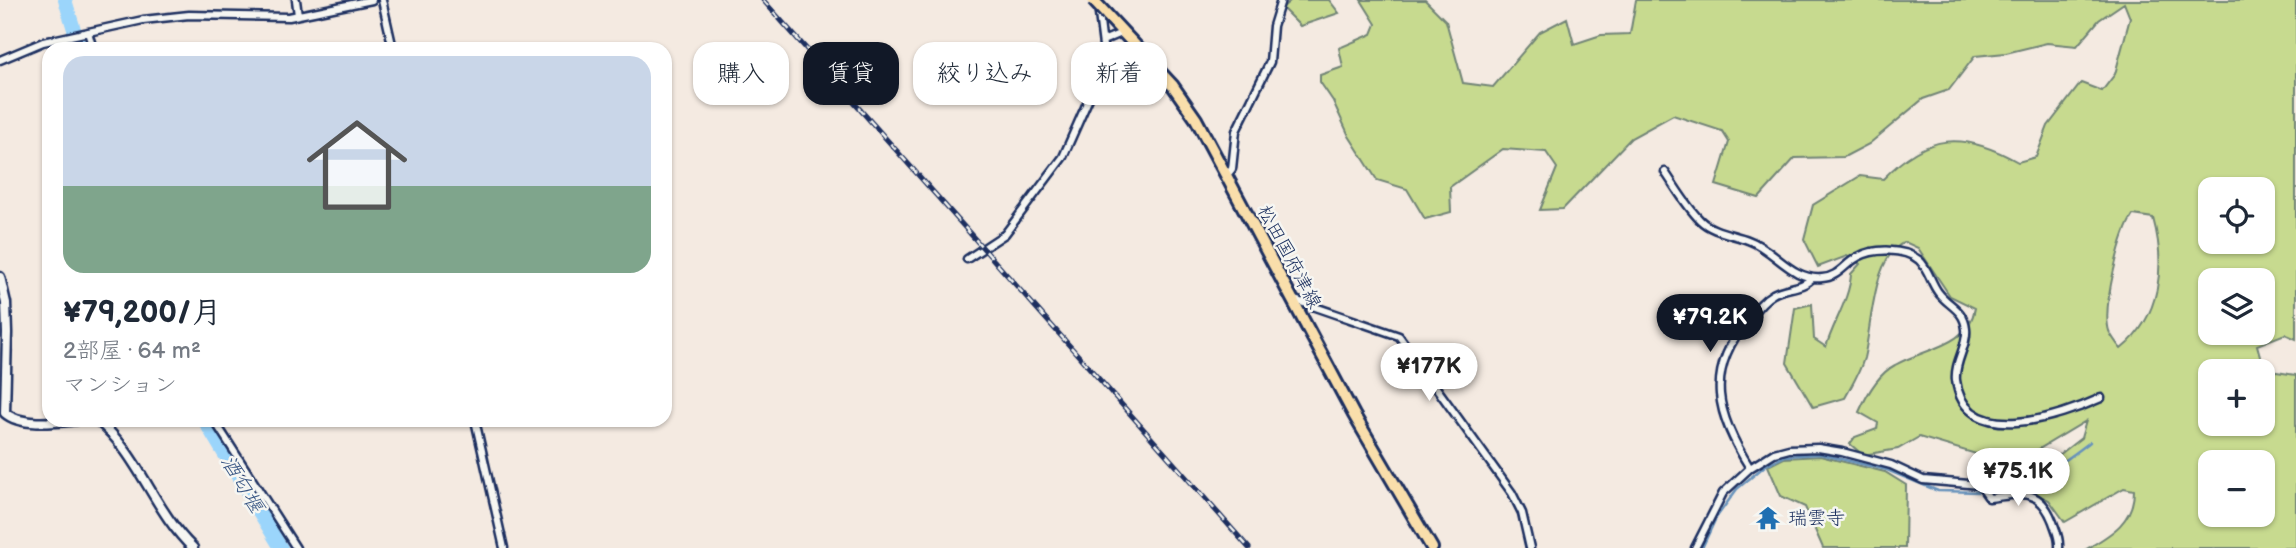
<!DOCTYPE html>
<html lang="ja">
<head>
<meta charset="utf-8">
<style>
  :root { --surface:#fff; --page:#f6f6f7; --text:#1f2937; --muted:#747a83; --accent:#111827 }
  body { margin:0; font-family:"Balsamiq Sans","Klee One",sans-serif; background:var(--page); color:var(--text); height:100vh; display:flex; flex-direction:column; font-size:26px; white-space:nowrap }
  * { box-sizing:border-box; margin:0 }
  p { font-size:23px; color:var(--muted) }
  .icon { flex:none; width:38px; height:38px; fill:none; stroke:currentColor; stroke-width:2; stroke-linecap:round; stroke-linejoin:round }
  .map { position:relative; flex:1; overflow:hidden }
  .side { position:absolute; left:42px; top:42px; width:630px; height:385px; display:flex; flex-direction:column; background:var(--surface); border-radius:21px; box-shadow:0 2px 5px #0004 }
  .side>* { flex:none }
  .guide { position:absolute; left:693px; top:42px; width:665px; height:63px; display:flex; gap:14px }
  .buttons { position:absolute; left:2198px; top:177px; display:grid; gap:14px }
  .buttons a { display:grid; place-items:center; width:77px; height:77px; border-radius:14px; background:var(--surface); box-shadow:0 2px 5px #0004; font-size:35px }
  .price { position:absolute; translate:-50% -60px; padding:0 16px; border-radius:24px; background:#fff; color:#222; font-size:23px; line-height:46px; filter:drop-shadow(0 2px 4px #0008) }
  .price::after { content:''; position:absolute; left:50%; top:42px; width:21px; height:16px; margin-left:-10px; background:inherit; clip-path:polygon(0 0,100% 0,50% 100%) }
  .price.on { background:var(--accent); color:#fff }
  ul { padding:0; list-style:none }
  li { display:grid; align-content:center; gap:14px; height:371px; padding:0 21px }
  li span { display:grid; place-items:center; height:217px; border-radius:21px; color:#555 }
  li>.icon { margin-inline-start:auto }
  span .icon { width:126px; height:126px; fill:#fffc; stroke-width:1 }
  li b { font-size:30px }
  .tag { padding:0 24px; border-radius:21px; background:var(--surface); box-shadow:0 2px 5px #0004; font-size:24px; line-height:63px }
  .tag.on { background:var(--accent); color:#fff }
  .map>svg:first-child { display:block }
  .green { fill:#c7da8f; stroke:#718476; stroke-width:2; fill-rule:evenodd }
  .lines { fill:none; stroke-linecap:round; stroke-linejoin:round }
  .stream { stroke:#6893bc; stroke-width:2.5 }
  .river { stroke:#9bd5fb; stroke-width:14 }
  .minor-casing { stroke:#1b2f5e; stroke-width:11 }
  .tertiary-casing { stroke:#1b2f5e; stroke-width:13 }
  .primary-casing { stroke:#1b2f5e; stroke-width:16 }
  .minor { stroke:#f6f6f2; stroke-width:6 }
  .tertiary { stroke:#f6f6f2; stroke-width:8 }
  .primary { stroke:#f9deab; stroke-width:10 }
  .rail-casing { stroke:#1b2f5e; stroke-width:5 }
  .rail { stroke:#f6f6f2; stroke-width:2.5; stroke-dasharray:8; stroke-linecap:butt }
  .primary-bridge-casing { stroke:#1b2f5e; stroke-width:16; stroke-linecap:butt }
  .primary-bridge { stroke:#f9deab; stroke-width:10 }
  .labels { text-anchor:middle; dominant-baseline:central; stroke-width:5; stroke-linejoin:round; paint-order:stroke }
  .street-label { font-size:19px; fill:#1b2f5e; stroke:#f6f6f2 }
  .poi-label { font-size:19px; fill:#1b2f5e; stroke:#f6f6f2; text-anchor:start }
  .water-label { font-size:21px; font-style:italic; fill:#3b5885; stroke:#f6f6f2 }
</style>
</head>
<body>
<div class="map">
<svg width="2296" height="548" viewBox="0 0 2296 548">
  <rect width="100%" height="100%" fill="#f4eae1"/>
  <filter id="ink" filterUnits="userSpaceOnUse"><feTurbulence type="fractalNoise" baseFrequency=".0143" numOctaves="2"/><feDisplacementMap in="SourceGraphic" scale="14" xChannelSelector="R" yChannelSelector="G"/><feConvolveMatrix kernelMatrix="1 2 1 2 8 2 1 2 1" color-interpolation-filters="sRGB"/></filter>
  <g filter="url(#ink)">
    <path class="green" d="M1291,0H1329L1339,13L1300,26L1282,8Z
      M1361,0H1425L1446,21L1463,83L1493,87L1540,32L1567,18L1574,44L1601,35L1630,34L1636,0H2296V339L2285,334L2257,345L2264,370L2296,375V548H2088C2112,534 2134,521 2134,490L2124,488L2065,522L2049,500L2028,490L2045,466L2081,438L2086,421L2029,455L2003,462L1919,437L1898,449L1863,455L1850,444L1855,437L1877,429L1878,423L1859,412C1867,394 1878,374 1895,365C1925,348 1968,347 1975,308L1950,296L1918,248L1905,242C1872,256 1872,326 1864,358C1860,372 1852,385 1845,398L1813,407L1787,363L1795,308L1812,304L1814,339L1826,347C1833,323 1850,298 1851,274L1860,264L1847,256L1818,267L1804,239L1813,205L1860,176L1883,179C1927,133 1963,131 2018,162L2036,157L2048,126L2081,83L2102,91L2115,74L2130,18L2124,3L2099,20L2077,46L2047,43L2006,53L1975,56L1949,90L1923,99L1869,144L1844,157L1795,158L1759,198L1716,185L1729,142L1722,131L1673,115L1631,138L1563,209L1540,210L1557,168L1546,152L1503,149L1450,187L1451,212L1425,219L1407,189L1377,180L1349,136L1333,101L1320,82V75L1343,67L1339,48L1372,34L1376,24ZM2210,189H2263V242H2210ZM2133,215L2153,218C2166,265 2161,317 2121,349C2117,344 2112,337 2109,331C2102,308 2120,235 2133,215ZM2210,280H2263V332H2210ZM2210,371H2263V424H2210ZM2210,462H2263V514H2210Z
      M1820,456L1885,472L1906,485L1905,548H1823L1805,507L1781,496L1768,466L1784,458Z"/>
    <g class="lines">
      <path class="stream" d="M1988,492C2030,488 2057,467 2090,442
        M1702,548L1716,518L1737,489L1766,465L1785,456L1820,454L1887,470L1938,491L1981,492"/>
      <path class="river" d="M65,0L80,49
        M204,420L281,548"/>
      <g class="minor-casing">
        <path id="minor" d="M296,0L298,15
          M382,0L393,49
          M88,32L93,49
          M1105,40L1124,32
          M0,60L43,42L143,20L189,15L289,17L372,0
          M1665,172C1676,188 1686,206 1700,220C1712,232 1732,234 1748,240C1774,249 1792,281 1822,278C1839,277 1844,264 1858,257C1874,248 1904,248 1919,260C1928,268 1931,283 1938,292C1948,306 1964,309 1966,329C1968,346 1954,362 1956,380C1964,450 2062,416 2101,398
          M1226,176L1232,169L1236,131L1270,62L1273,26L1281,0
          M967,259L1005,234L1063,157L1105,62L1098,6
          M1292,299L1399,336L1512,493L1522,513L1530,548
          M214,420L296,548
          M475,420L504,548
          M1750,468C1717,415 1704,373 1747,321C1754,312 1762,300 1773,294C1784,287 1803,289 1812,278
          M1695,548L1723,493L1750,468L1774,453L1789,449L1818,448L1842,452L1891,465L1923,480L1980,485L1989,498C2021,494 2039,486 2053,522C2056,531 2060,538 2059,548"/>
      </g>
      <g class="tertiary-casing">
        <path id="tertiary" d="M0,277L6,303L7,333L5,413C21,427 57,422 77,420
          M97,420C139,454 154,511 193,548"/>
      </g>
      <g class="primary-casing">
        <path id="primary" d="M1107,15L1173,86L1196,119L1354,415L1432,548"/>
      </g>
      <use href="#minor" class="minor"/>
      <use href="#tertiary" class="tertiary"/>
      <use href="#primary" class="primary"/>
      <g class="rail-casing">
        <path id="rail" d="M763,0L1249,548"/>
      </g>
      <use href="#rail" class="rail"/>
      <g class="primary-bridge-casing">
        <path id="primary-bridge" d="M1093,0L1107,15"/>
      </g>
      <use href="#primary-bridge" class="primary-bridge"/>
    </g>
  </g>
  <defs>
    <g id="temple-bare" transform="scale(1.89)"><path d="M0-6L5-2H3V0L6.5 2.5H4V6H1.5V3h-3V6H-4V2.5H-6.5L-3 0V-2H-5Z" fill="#1f6fb2" stroke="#f6f6f2" stroke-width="2.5" paint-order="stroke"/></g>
  </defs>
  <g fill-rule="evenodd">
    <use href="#temple-bare" x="1768" y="518"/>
  </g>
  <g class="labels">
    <g class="street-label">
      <text transform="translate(1289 257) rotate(62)">松田国府津線</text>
    </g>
    <g class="poi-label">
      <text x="1788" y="518">瑞雲寺</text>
    </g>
    <g class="water-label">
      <text transform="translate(242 484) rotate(59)">酒匂堰</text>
    </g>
  </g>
</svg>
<div class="buttons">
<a><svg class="icon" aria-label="locate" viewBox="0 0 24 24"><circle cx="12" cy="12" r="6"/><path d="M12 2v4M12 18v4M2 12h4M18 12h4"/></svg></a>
<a><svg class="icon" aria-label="layers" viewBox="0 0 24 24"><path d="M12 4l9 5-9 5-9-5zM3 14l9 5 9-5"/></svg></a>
<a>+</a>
<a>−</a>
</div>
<b class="price on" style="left:1710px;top:354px">¥79.2K</b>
<b class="price" style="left:1429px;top:403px">¥177K</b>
<b class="price" style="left:2018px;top:508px">¥75.1K</b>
<div class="guide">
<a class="tag">購入</a>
<a class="tag on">賃貸</a>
<a class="tag">絞り込み</a>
<a class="tag">新着</a>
</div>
<section class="side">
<ul>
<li><span style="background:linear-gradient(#c9d6e8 60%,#7fa58c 0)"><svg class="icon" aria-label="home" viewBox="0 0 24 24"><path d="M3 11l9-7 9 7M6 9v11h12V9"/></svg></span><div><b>¥79,200/月</b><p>2部屋 · 64 m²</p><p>マンション</p></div></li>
</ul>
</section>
</div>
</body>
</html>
